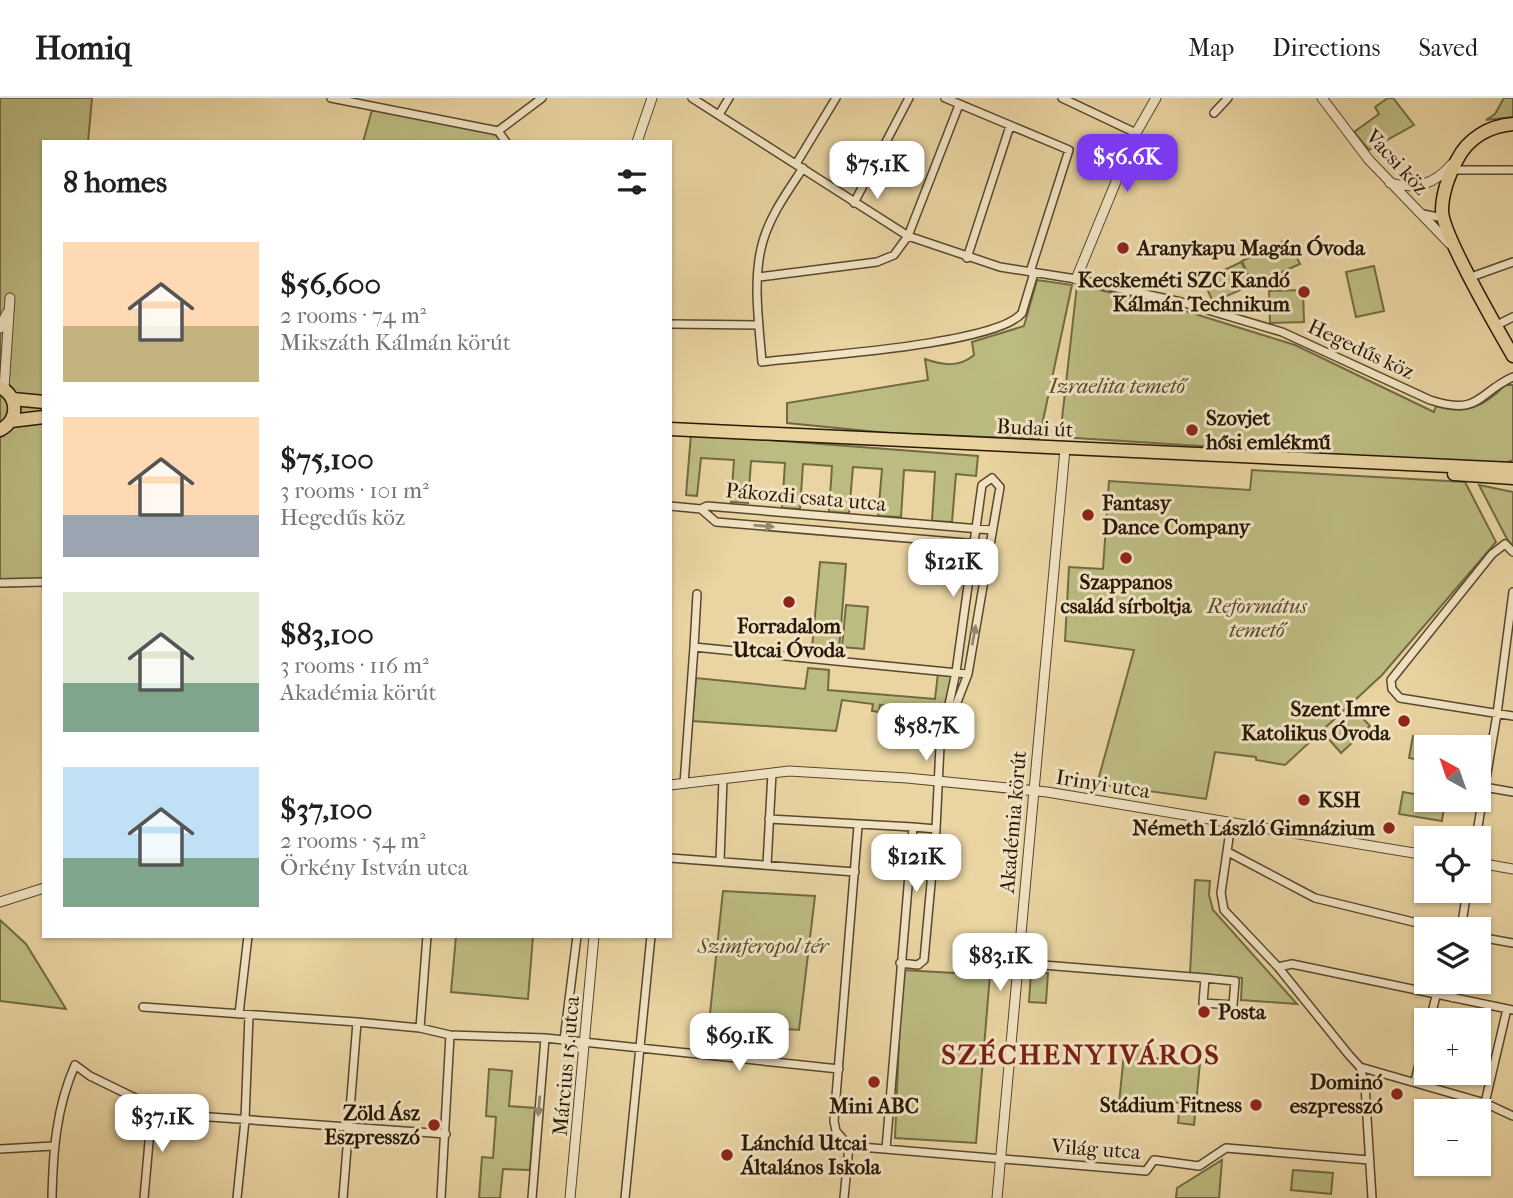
<!DOCTYPE html>
<html lang="en">
<head>
<meta charset="utf-8">
<style>
  :root { --surface:#fff; --page:#f6f6f6; --text:#202124; --muted:#757577; --line:#e0e0e0; --accent:#7c3aed }
  body { margin:0; font-family:"IM FELL French Canon",serif; background:var(--page); color:var(--text); height:100vh; display:flex; flex-direction:column; font-size:26px; white-space:nowrap }
  * { box-sizing:border-box; margin:0 }
  p { font-size:23px; color:var(--muted) }
  .icon { flex:none; width:38px; height:38px; fill:none; stroke:currentColor; stroke-width:2; stroke-linecap:round; stroke-linejoin:round }
  .map { position:relative; flex:1; overflow:hidden }
  .details { position:absolute; left:42px; top:42px; width:630px; height:798px; display:flex; flex-direction:column; background:var(--surface); border-radius:0px; box-shadow:0 2px 5px #0004 }
  .details>* { flex:none }
  .needle { width:46px; rotate:320deg }
  .tools { position:absolute; left:1414px; top:637px; display:grid; gap:14px }
  .tools a { display:grid; place-items:center; width:77px; height:77px; border-radius:0px; background:var(--surface); box-shadow:0 2px 5px #0004; font-size:35px }
  .price { position:absolute; translate:-50% -60px; padding:0 16px; border-radius:14px; background:#fff; color:#222; font-size:23px; line-height:46px; filter:drop-shadow(0 2px 4px #0008) }
  .price::after { content:''; position:absolute; left:50%; top:42px; width:21px; height:16px; margin-left:-10px; background:inherit; clip-path:polygon(0 0,100% 0,50% 100%) }
  .price.current { background:var(--accent); color:#fff }
  ul { padding:0; list-style:none }
  li { display:flex; align-items:center; gap:21px; height:175px; padding:0 21px }
  li span { display:grid; place-items:center; flex:none; width:196px; height:140px; border-radius:0px; color:#555 }
  li>.icon { margin-inline-start:auto }
  span .icon { width:84px; height:84px; fill:#fffc; stroke-width:1 }
  li b { font-size:30px }
  h2 { display:flex; justify-content:space-between; align-items:center; height:84px; padding:0 21px; font-size:30px }
  header { display:flex; align-items:center; gap:42px; box-sizing:border-box; height:98px; padding:0 35px; background:var(--surface); border-bottom:2px solid var(--line) }
  header strong { font-size:33px }
  nav { display:flex; gap:38px; margin-inline-start:auto; font-size:24px }
  .map>svg:first-child { display:block }
  .green { fill:#bcbb81; stroke:#726a43; stroke-width:2 }
  .lines { fill:none; stroke-linecap:round; stroke-linejoin:round }
  .minor-casing { stroke:#58472c; stroke-width:10 }
  .tertiary-casing { stroke:#58472c; stroke-width:11 }
  .primary-casing { stroke:#271805; stroke-width:15 }
  .minor { stroke:#f1e3c3; stroke-width:7 }
  .tertiary { stroke:#f1e3c3; stroke-width:9 }
  .primary { stroke:#e9d4a2; stroke-width:12 }
  .oneway { fill:#96886e }
  .poi-dot { fill:#8f2418; stroke:#f1e3c3; stroke-width:2.5 }
  .labels { text-anchor:middle; dominant-baseline:central; stroke-width:6; stroke-linejoin:round; paint-order:stroke }
  .street-label { font-size:21px; fill:#271805; stroke:#f1e3c3 }
  .poi-label { font-size:21px; font-weight:bold; fill:#271805; stroke:#f1e3c3; text-anchor:start }
  .park-label { font-size:21px; font-style:italic; fill:#54492a; stroke:#f1e3c3 }
  .district-label { font-size:28px; font-weight:bold; letter-spacing:2px; fill:#7a1f14; stroke:#f1e3c3 }
</style>
</head>
<body>
<header>
<strong>Homiq</strong>
<nav><a>Map</a><a>Directions</a><a>Saved</a></nav>
</header>
<div class="map">
<svg width="1513" height="1100" viewBox="0 0 1513 1100">
  <rect width="100%" height="100%" fill="#e9d4a2"/>
  <filter id="stains"><feTurbulence type="fractalNoise" baseFrequency=".00286" numOctaves="4"/><feColorMatrix values="0 0 0 0 .2 0 0 0 0 .09 0 0 0 0 .02 0 0 0 .5 -.17"/></filter>
  <radialGradient id="worn" r=".72"><stop offset=".6" stop-color="#630" stop-opacity="0"/><stop offset="1" stop-color="#630" stop-opacity=".3"/></radialGradient>
  <path class="green" d="M0,0H92L88,44H44V487L0,489Z
    M1388,0H1393L1414,27L1369,52L1354,34L1379,16L1375,9Z
    M1504,0H1513V19L1486,22L1495,16Z
    M372,12L497,36L502,44H363Z
    M1288,141L1300,166L1213,204L1203,182L1241,164L1248,177L1242,163Z
    M1374,168L1384,213L1356,219L1346,174Z
    M1037,182L1072,187L1039,341L888,335L787,325V305L928,282L925,261C942,267 959,270 974,257L972,244L1024,228Z
    M1077,187L1166,207L1295,247L1434,314L1436,308C1465,317 1484,309 1505,287H1513V362L1501,367L1060,339Z
    M1303,192L1304,224L1270,225L1269,193Z
    M691,336L978,358L976,378L956,376L952,424L932,423L935,374L904,372L901,419L878,418L882,371L853,369L849,415L829,414L832,368L803,366L800,411L782,410L785,365L751,363L748,405L731,404L734,362L701,360L697,398L686,397Z
    M1252,372L1465,384L1496,444L1382,577L1285,667L1256,662V659L1215,654L1206,701L1097,686L1134,552L1065,543L1069,469L1103,471L1109,383L1250,392Z
    M1479,387L1513,394V448L1508,443Z
    M820,464L846,466L839,553L812,550Z
    M846,507L868,509L864,551L842,549Z
    M808,570L829,572L828,592L935,601L938,575L952,576L944,619L932,618L933,612L901,609L900,616L890,615V608L880,607L879,614L872,613L873,606L842,602L836,633L692,623L696,580L805,591Z
    M1355,612L1370,628L1341,655L1326,638Z
    M1413,638L1456,645L1455,649H1426V663L1409,660Z
    M1403,694L1426,698V702H1445L1442,723L1399,716Z
    M1195,782L1210,783L1209,797L1213,812L1297,906L1241,902L1242,880L1190,875Z
    M723,793L815,798L799,932L709,925Z
    M0,822L26,846L66,911L0,903Z
    M456,838H533L528,901L451,894Z
    M902,872L990,877L976,1045L895,1040Z
    M1031,874L1048,875L1046,905L1029,904Z
    M1125,946L1145,948L1144,959L1200,965L1194,1027L1178,1025L1180,1005L1149,1001L1148,1008L1119,1005Z
    M489,971L512,973L509,1008L535,1010L530,1072L503,1071L500,1100H479L482,1059L493,1060L496,1019L486,1018Z
    M1222,1062L1219,1100H1176L1177,1090Z
    M1293,1072L1333,1075L1331,1096L1291,1092Z"/>
  <g class="lines">
    <g class="minor-casing">
      <path id="minor" d="M331,0L498,33
        M692,0L908,138L1000,169L1076,181L1181,204L1282,234L1430,302C1480,318 1476,296 1513,279
        M945,0L1069,52L1030,174
        M1062,0L1136,35
        M720,15L729,0
        M1214,15L1228,0
        M498,33L542,0
        M498,33L506,44
        M796,66L836,0
        M803,70C788,93 771,116 763,143C752,180 759,226 762,264C810,258 996,247 1022,215L1034,175
        M1452,72H1513
        M854,105L909,0
        M1423,116L1443,120
        M967,160L1010,28
        M759,179L877,164L894,157L908,138L959,7
        M1471,179L1513,164
        M670,226L759,227
        M1497,227L1513,219
        M670,408L701,411L707,408L992,432
        M701,411L716,424L990,447
        M1513,454L1505,446L1492,456L1391,582L1392,591L1400,600L1513,618
        M0,485L44,484
        M694,549L697,496
        M684,686L694,549L968,576
        M1484,689L1513,694
        M769,721L913,729
        M1231,726L1221,795L1224,812L1278,869L1349,957L1360,969L1485,1005L1513,1018
        M1476,740L1497,616L1513,494
        M1228,754L1315,800L1442,831
        M670,760L855,774
        M720,763L723,681
        M767,767L772,675
        M1461,831L1467,793
        M1479,839L1513,845
        M900,865L918,867L924,862L936,731
        M1018,865L1205,880L1235,883L1233,907L1203,905L1205,880
        M1278,869L1292,866L1513,912
        M1453,900L1454,884
        M143,909L357,924L420,930L450,937L545,940L839,971
        M239,916L248,838
        M1430,922L1436,898
        M420,930L427,838
        M564,942L577,838
        M1360,969L1365,987L1372,1100
        M1415,983L1426,937
        M1485,1005L1507,911
        M849,1048L1146,1073L1154,1062L1199,1068L1226,1050L1369,1062
        M849,1048L836,1033L834,1023L858,728
        M0,1051L53,1048
        M886,1051L913,729L936,731L940,648L956,574L982,387L992,380L1000,389L968,576L940,648
        M52,1100C53,1054 56,1010 75,967L90,978L168,1016L446,1036
        M144,1100L152,1010
        M237,1100L245,1022L249,917
        M343,1100L357,924
        M441,1100L450,937
        M532,1100L545,940
        M625,1100L651,838
        M844,1100L849,1048"/>
    </g>
    <g class="tertiary-casing">
      <path id="tertiary" d="M1322,0L1369,62L1450,146
        M637,44L652,0
        M1390,85C1416,92 1435,86 1452,66
        M1076,181L1136,35L1156,0
        M0,230L7,215
        M4,291L10,200
        M670,687L789,673L907,680L1047,694L1426,757
        M1479,765L1513,771
        M0,804L44,790
        M570,1100L594,838
        M997,1100L1065,351"/>
    </g>
    <g class="primary-casing">
      <path id="primary" d="M1513,26C1489,28 1468,40 1457,62C1449,77 1442,95 1442,113C1443,137 1498,232 1513,258
        M0,289C19,299 19,322 0,332
        M13,301L44,304
        M11,323L44,319
        M670,331L1513,371
        M1454,376L1513,380"/>
    </g>
    <use href="#minor" class="minor"/>
    <use href="#tertiary" class="tertiary"/>
    <use href="#primary" class="primary"/>
  </g>
  <defs><path id="oneway-solid" d="M-6-.8H1V-3.2L6.5 0L1 3.2V.8H-6Z" transform="scale(1.75)"/></defs>
  <g class="oneway">
    <use href="#oneway-solid" transform="translate(764 428) rotate(5)"/>
    <use href="#oneway-solid" transform="translate(974 537) rotate(-80)"/>
    <use href="#oneway-solid" transform="translate(539 1008) rotate(95)"/>
  </g>
  <g class="poi-dot">
    <circle cx="1123" cy="150" r="7"/>
    <circle cx="1304" cy="194" r="7"/>
    <circle cx="1192" cy="332" r="7"/>
    <circle cx="1088" cy="417" r="7"/>
    <circle cx="1126" cy="460" r="7"/>
    <circle cx="789" cy="504" r="7"/>
    <circle cx="1404" cy="623" r="7"/>
    <circle cx="1304" cy="702" r="7"/>
    <circle cx="1389" cy="730" r="7"/>
    <circle cx="1204" cy="914" r="7"/>
    <circle cx="874" cy="984" r="7"/>
    <circle cx="1397" cy="996" r="7"/>
    <circle cx="1256" cy="1007" r="7"/>
    <circle cx="434" cy="1027" r="7"/>
    <circle cx="727" cy="1057" r="7"/>
  </g>
  <g class="labels">
    <g class="street-label">
      <text transform="translate(1397 64) rotate(47)">Vacsi köz</text>
      <text transform="translate(1361 251) rotate(25)">Hegedűs köz</text>
      <text transform="translate(1035 330) rotate(3)">Budai út</text>
      <text transform="translate(806 399) rotate(5)">Pákozdi csata utca</text>
      <text transform="translate(1103 686) rotate(9)">Irinyi utca</text>
      <text transform="translate(1013 724) rotate(-85)">Akadémia körút</text>
      <text transform="translate(566 968) rotate(-85)">Március 15. utca</text>
      <text transform="translate(1096 1051) rotate(4)">Világ utca</text>
    </g>
    <g class="poi-label">
      <text x="1137" y="150">Aranykapu Magán Óvoda</text>
      <text x="1290" y="182" text-anchor="end">Kecskeméti SZC Kandó<tspan x="1290" dy="24">Kálmán Technikum</tspan></text>
      <text x="1206" y="320">Szovjet<tspan x="1206" dy="24">hősi emlékmű</tspan></text>
      <text x="1102" y="405">Fantasy<tspan x="1102" dy="24">Dance Company</tspan></text>
      <text x="1126" y="484" text-anchor="middle">Szappanos<tspan x="1126" dy="24">család sírboltja</tspan></text>
      <text x="789" y="528" text-anchor="middle">Forradalom<tspan x="789" dy="24">Utcai Óvoda</tspan></text>
      <text x="1390" y="611" text-anchor="end">Szent Imre<tspan x="1390" dy="24">Katolikus Óvoda</tspan></text>
      <text x="1318" y="702">KSH</text>
      <text x="1375" y="730" text-anchor="end">Németh László Gimnázium</text>
      <text x="1218" y="914">Posta</text>
      <text x="1383" y="984" text-anchor="end">Dominó<tspan x="1383" dy="24">eszpresszó</tspan></text>
      <text x="1242" y="1007" text-anchor="end">Stádium Fitness</text>
      <text x="874" y="1008" text-anchor="middle">Mini ABC</text>
      <text x="420" y="1015" text-anchor="end">Zöld Ász<tspan x="420" dy="24">Eszpresszó</tspan></text>
      <text x="741" y="1045">Lánchíd Utcai<tspan x="741" dy="24">Általános Iskola</tspan></text>
    </g>
    <g class="park-label">
      <text x="1117" y="288">Izraelita temető</text>
      <text x="1257" y="508">Református<tspan x="1257" dy="24">temető</tspan></text>
      <text x="763" y="848">Szimferopol tér</text>
    </g>
    <g class="district-label">
      <text x="1081" y="956">SZÉCHENYIVÁROS</text>
    </g>
  </g>
  <rect width="100%" height="100%" filter="url(#stains)"/>
  <rect width="100%" height="100%" fill="url(#worn)"/>
</svg>
<div class="tools">
<a><svg class="needle" viewBox="-14 -14 28 28"><path d="M0-13l5 13h-10z" fill="#e53935"/><path d="M0 13l5-13h-10z" fill="#757577"/></svg></a>
<a><svg class="icon" aria-label="locate" viewBox="0 0 24 24"><circle cx="12" cy="12" r="6"/><path d="M12 2v4M12 18v4M2 12h4M18 12h4"/></svg></a>
<a><svg class="icon" aria-label="layers" viewBox="0 0 24 24"><path d="M12 4l9 5-9 5-9-5zM3 14l9 5 9-5"/></svg></a>
<a>+</a>
<a>−</a>
</div>
<b class="price current" style="left:1127px;top:96px">$56.6K</b>
<b class="price" style="left:877px;top:103px">$75.1K</b>
<b class="price" style="left:953px;top:501px">$121K</b>
<b class="price" style="left:926px;top:665px">$58.7K</b>
<b class="price" style="left:916px;top:796px">$121K</b>
<b class="price" style="left:1000px;top:895px">$83.1K</b>
<b class="price" style="left:739px;top:975px">$69.1K</b>
<b class="price" style="left:162px;top:1056px">$37.1K</b>
<section class="details">
<h2>8 homes<svg class="icon" aria-label="filters" viewBox="0 0 24 24"><path d="M4 7h16M4 17h16"/><circle cx="9" cy="7" r="2"/><circle cx="15" cy="17" r="2"/></svg></h2>
<ul>
<li><span style="background:linear-gradient(#ffd9b3 60%,#c2b280 0)"><svg class="icon" aria-label="home" viewBox="0 0 24 24"><path d="M3 11l9-7 9 7M6 9v11h12V9"/></svg></span><div><b>$56,600</b><p>2 rooms · 74 m²</p><p>Mikszáth Kálmán körút</p></div></li>
<li><span style="background:linear-gradient(#ffd9b3 70%,#9aa5b1 0)"><svg class="icon" aria-label="home" viewBox="0 0 24 24"><path d="M3 11l9-7 9 7M6 9v11h12V9"/></svg></span><div><b>$75,100</b><p>3 rooms · 101 m²</p><p>Hegedűs köz</p></div></li>
<li><span style="background:linear-gradient(#dfe7d0 65%,#7fa58c 0)"><svg class="icon" aria-label="home" viewBox="0 0 24 24"><path d="M3 11l9-7 9 7M6 9v11h12V9"/></svg></span><div><b>$83,100</b><p>3 rooms · 116 m²</p><p>Akadémia körút</p></div></li>
<li><span style="background:linear-gradient(#bfe0f5 65%,#7fa58c 0)"><svg class="icon" aria-label="home" viewBox="0 0 24 24"><path d="M3 11l9-7 9 7M6 9v11h12V9"/></svg></span><div><b>$37,100</b><p>2 rooms · 54 m²</p><p>Örkény István utca</p></div></li>
</ul>
</section>
</div>
</body>
</html>
